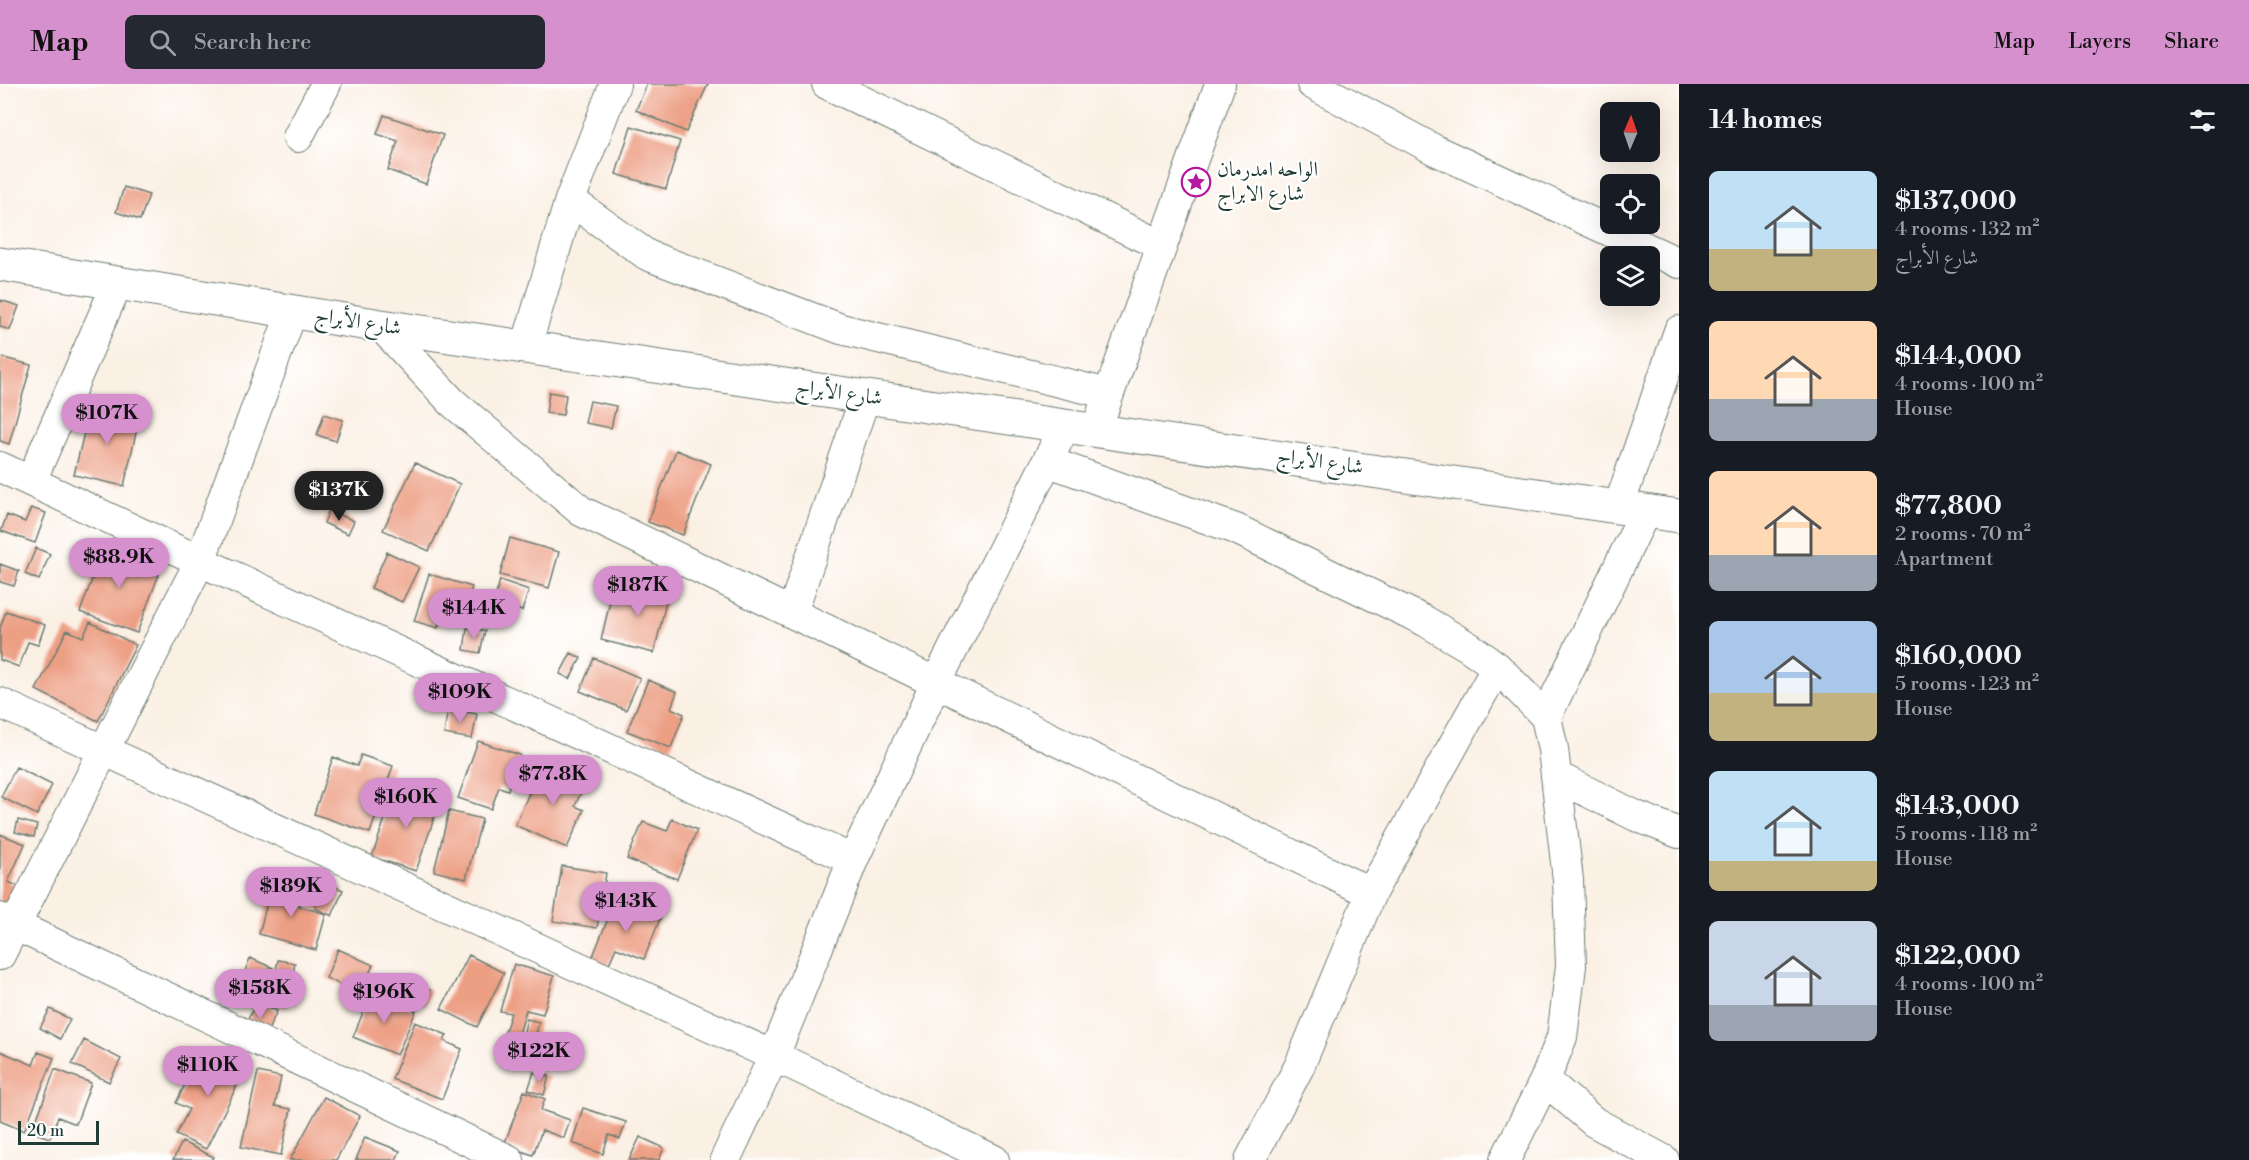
<!DOCTYPE html>
<html lang="en">
<head>
<meta charset="utf-8">
<style>
  :root { --surface:#171b24; --page:#242831; --text:#f1f3f6; --muted:#9ea1a6; --accent:#d690ce }
  body { margin:0; font-family:"Libre Bodoni",Amiri,serif; background:var(--page); color:var(--text); height:100vh; display:flex; flex-direction:column; font-size:22px; white-space:nowrap }
  * { box-sizing:border-box; margin:0 }
  p { font-size:20px; color:var(--muted) }
  .icon { flex:none; width:33px; height:33px; fill:none; stroke:currentColor; stroke-width:2; stroke-linecap:round; stroke-linejoin:round }
  .map { position:relative; flex:1; overflow:hidden }
  .details { display:flex; flex-direction:column; background:var(--surface); width:570px }
  .details>* { flex:none }
  .needle { width:39px; rotate:2deg }
  .controls { position:absolute; left:1600px; top:18px; display:grid; gap:12px }
  .controls a { display:grid; place-items:center; width:60px; height:60px; border-radius:9px; background:var(--surface); box-shadow:0 6px 24px #0002; font-size:30px }
  .scale { position:absolute; left:18px; bottom:15px; width:81px; box-sizing:border-box; padding-left:6px; border:3px solid #1f3d34; border-top:0; font-size:16px; line-height:21px; white-space:nowrap; color:#1f3d34; -webkit-text-stroke:4px #fff; paint-order:stroke }
  .price { position:absolute; translate:-50% -51px; padding:0 14px; border-radius:21px; background:var(--accent); color:#111; font-size:20px; line-height:39px; filter:drop-shadow(0 2px 3px #0008) }
  .price::after { content:''; position:absolute; left:50%; top:36px; width:18px; height:14px; margin-left:-9px; background:inherit; clip-path:polygon(0 0,100% 0,50% 100%) }
  .price.on { background:#222; color:#fff }
  ul { padding:0; list-style:none }
  li { display:flex; align-items:center; gap:18px; height:150px; padding:0 30px }
  li span { display:grid; place-items:center; flex:none; width:168px; height:120px; border-radius:9px; color:#555 }
  li>.icon { margin-inline-start:auto }
  span .icon { width:72px; height:72px; fill:#fffc; stroke-width:1 }
  li b { font-size:26px }
  h2 { display:flex; justify-content:space-between; align-items:center; height:72px; padding:0 30px; font-size:26px }
  header { display:flex; align-items:center; gap:36px; box-sizing:border-box; height:84px; padding:0 30px; background:var(--accent); color:#111 }
  header strong { font-size:28px }
  nav { display:flex; gap:33px; margin-inline-start:auto; font-size:21px }
  .search { width:420px; height:54px; background:var(--page); display:flex; align-items:center; gap:15px; box-sizing:border-box; padding:0 21px; border-radius:9px; color:var(--muted); font-size:22px }
  main { display:flex; flex:1; min-height:0 }
  .map>svg:first-child { display:block }
  .building { fill:#ed9f84 }
  .lines { fill:none; stroke-linecap:round; stroke-linejoin:round }
  .minor-casing { stroke:#6c7c72; stroke-width:32 }
  .tertiary-casing { stroke:#6c7c72; stroke-width:35 }
  .minor { stroke:#fff; stroke-width:30 }
  .tertiary { stroke:#fff; stroke-width:33 }
  .labels { text-anchor:middle; dominant-baseline:central; stroke-width:4.5; stroke-linejoin:round; paint-order:stroke }
  .poi-label { font-size:21px; fill:#1f3d34; stroke:#fff; text-anchor:start }
  .street-label { font-size:21px; fill:#1f3d34; stroke:#fff }
</style>
</head>
<body>
<header>
<strong>Map</strong>
<div class="search"><svg class="icon" aria-label="search" viewBox="0 0 24 24"><circle cx="10" cy="10" r="6"/><path d="M15 15l6 6"/></svg>Search here</div>
<nav><a>Map</a><a>Layers</a><a>Share</a></nav>
</header>
<main>
<div class="map">
<svg width="1679" height="1076" viewBox="0 0 1679 1076">
  <rect width="100%" height="100%" fill="#fff"/>
  <filter id="ink" filterUnits="userSpaceOnUse"><feTurbulence type="fractalNoise" baseFrequency=".0167" numOctaves="2"/><feDisplacementMap in="SourceGraphic" scale="12" xChannelSelector="R" yChannelSelector="G"/><feConvolveMatrix kernelMatrix="1 2 1 2 8 2 1 2 1" color-interpolation-filters="sRGB"/></filter>
  <filter id="wash" filterUnits="userSpaceOnUse"><feTurbulence type="fractalNoise" baseFrequency=".008" numOctaves="4" result="noise"/><feDisplacementMap in="SourceGraphic" scale="24" xChannelSelector="R" yChannelSelector="G"/><feGaussianBlur stdDeviation="1.35" result="paint"/><feColorMatrix in="noise" values="0 0 0 0 0 0 0 0 0 0 0 0 0 0 0 0 0 1.4 0 .05"/><feComposite in="paint" operator="in"/></filter>
  <g filter="url(#wash)">
    <rect width="100%" height="100%" fill="#fbf0e4"/>
    <g id="blocks">
      <path class="building" d="M647,0H708L686,48L636,26Z
        M384,31L443,51L426,100L388,86L398,57L377,50Z
        M631,42L680,57L666,105L616,90Z
        M124,103L149,111L140,136L116,128Z
        M0,216L19,222L10,246L0,243Z
        M0,273L31,281L9,360L0,357Z
        M549,308L566,311L563,331L546,329Z
        M590,317L616,322L611,344L585,339Z
        M91,319L140,331L124,402L74,391Z
        M324,330L343,336L336,357L317,351Z
        M676,366L711,380L683,451L648,438Z
        M415,379L460,400L429,467L383,446Z
        M31,424L46,429L35,459L1,447L7,431L25,438Z
        M329,426L354,437L348,450L324,439Z
        M510,454L559,468L549,504L500,491Z
        M106,458L136,469L132,480L159,490L137,549L80,528Z
        M36,464L50,470L39,496L25,490Z
        M387,468L419,483L402,518L371,504Z
        M0,480L19,487L14,502L0,498Z
        M429,490L472,503L461,538L441,532L438,544L414,537Z
        M644,491L671,497L654,569L601,556L611,513L637,519Z
        M500,496L529,506L522,527L494,518Z
        M476,518L490,523L483,543L468,538Z
        M6,527L45,541L38,561L28,558L19,583L0,576V544Z
        M90,538L136,561L98,637L36,606L67,546L83,553Z
        M467,544L485,547L480,569L464,566Z
        M571,569L581,574L570,595L560,590Z
        M594,574L640,594L626,626L580,607Z
        M648,596L677,608L671,624L684,630L671,664L627,647Z
        M448,625L477,630L472,655L444,650Z
        M478,657L520,671L508,706L499,703L491,725L458,714Z
        M361,671L393,682L370,749L314,730L333,673L357,682Z
        M542,680L586,697L575,722L584,726L567,764L515,741Z
        M16,683L52,701L37,731L1,713Z
        M396,702L440,717L416,787L372,773Z
        M449,727L482,735L466,795L434,787Z
        M672,735L697,746L677,795L627,775L643,738L667,747Z
        M18,736L37,741L34,753L15,748Z
        M0,750L25,760L8,798L25,805L15,828L0,822Z
        M562,782L606,789L597,844L553,837Z
        M273,796L304,805L299,822L326,830L316,866L259,850Z
        M326,799L343,806L332,832L315,824Z
        M617,812L662,830L644,875L616,864L605,889L589,882Z
        M338,865L373,881L360,910L326,894Z
        M469,871L504,889L477,943L441,925Z
        M250,874L273,884L265,904L242,895Z
        M278,876L295,879L287,923L269,920Z
        M514,880L554,892L543,930L526,926L518,954L504,951L511,929L500,927Z
        M407,899L430,906L425,921L403,914Z
        M371,909L416,927L397,971L353,953Z
        M257,917L277,927L264,955L243,945Z
        M50,925L70,935L60,955L40,944Z
        M527,935L539,938L534,958L522,955Z
        M415,938L447,951L444,957L462,965L442,1015L392,995Z
        M84,956L121,975L109,998L72,980Z
        M0,967L33,981L38,968L54,974L24,1047L0,1037Z
        M201,968L222,978L225,971L247,981L206,1065L176,1051L189,1025L176,1019Z
        M55,985L91,999L76,1040L58,1033L50,1054L32,1048Z
        M258,988L281,993L275,1022L291,1025L281,1071L241,1063Z
        M534,988L549,992L544,1011L528,1006Z
        M524,1007L545,1015L541,1026L570,1036L564,1054L542,1046L533,1071L504,1061Z
        M324,1013L360,1032L336,1076H290Z
        M583,1024L626,1038L620,1055L609,1051L603,1070L572,1059Z
        M365,1053L400,1067L396,1076H356Z
        M640,1053L664,1064L659,1076H629Z
        M182,1058L214,1073L212,1076H173Z"/>
    </g>
  </g>
  <g filter="url(#ink)">
    <use href="#blocks" fill-opacity="0" stroke="#6c7c72" stroke-width="1.5"/>
    <g class="lines">
      <g class="minor-casing">
        <path id="minor" d="M827,0L1162,162
          M1312,0L1437,67L1679,179
          M298,53L326,0
          M570,116L647,171L841,245L1109,310
          M381,242L452,318L581,427L1371,809
          M526,263L570,116L615,0
          M1096,346L1220,0
          M1049,378L1236,445L1425,537L1469,563L1497,583L1546,633L1553,665L1568,796L1571,882L1562,953L1545,996L1505,1076
          M0,383L200,477L853,776
          M31,397L117,200
          M1619,422L1679,247
          M792,529L865,313
          M0,619L774,972L994,1076
          M1546,633L1646,426
          M1556,692L1636,732L1679,749
          M0,834L509,1076
          M0,871L200,477L292,228
          M1545,996L1594,1038L1664,1076
          M725,1076L774,972L853,776L936,599L1065,342
          M1250,1076L1299,983L1371,809L1497,583"/>
      </g>
      <g class="tertiary-casing">
        <path id="tertiary" d="M0,180L381,242L1679,432"/>
      </g>
      <use href="#minor" class="minor"/>
      <use href="#tertiary" class="tertiary"/>
    </g>
  </g>
  <defs>
    <g id="sight-ring" transform="scale(1.5)"><circle r="9.5" fill="#fff" stroke="#b5179e" stroke-width="1.5"/><path d="M0-6L1.8-2.2L6-1.7L2.9 1.2L3.7 5.4L0 3.3L-3.7 5.4L-2.9 1.2L-6-1.7L-1.8-2.2Z" fill="#b5179e"/></g>
  </defs>
  <g fill-rule="evenodd">
    <use href="#sight-ring" x="1196" y="98"/>
  </g>
  <g class="labels">
    <g class="poi-label">
      <text x="1217" y="86">الواحه امدرمان<tspan x="1217" dy="24">شارع الابراج</tspan></text>
    </g>
    <g class="street-label">
      <text transform="translate(358 238) rotate(9)">شارع الأبراج</text>
      <text transform="translate(839 309) rotate(8)">شارع الأبراج</text>
      <text transform="translate(1320 378) rotate(8)">شارع الأبراج</text>
    </g>
  </g>
</svg>
<div class="controls">
<a><svg class="needle" viewBox="-14 -14 28 28"><path d="M0-13l5 13h-10z" fill="#e53935"/><path d="M0 13l5-13h-10z" fill="#9ea1a6"/></svg></a>
<a><svg class="icon" aria-label="locate" viewBox="0 0 24 24"><circle cx="12" cy="12" r="6"/><path d="M12 2v4M12 18v4M2 12h4M18 12h4"/></svg></a>
<a><svg class="icon" aria-label="layers" viewBox="0 0 24 24"><path d="M12 4l9 5-9 5-9-5zM3 14l9 5 9-5"/></svg></a>
</div>
<div class="scale">20 m</div>
<b class="price" style="left:107px;top:361px">$107K</b>
<b class="price on" style="left:339px;top:438px">$137K</b>
<b class="price" style="left:119px;top:505px">$88.9K</b>
<b class="price" style="left:638px;top:533px">$187K</b>
<b class="price" style="left:474px;top:556px">$144K</b>
<b class="price" style="left:460px;top:640px">$109K</b>
<b class="price" style="left:553px;top:722px">$77.8K</b>
<b class="price" style="left:406px;top:745px">$160K</b>
<b class="price" style="left:291px;top:834px">$189K</b>
<b class="price" style="left:626px;top:849px">$143K</b>
<b class="price" style="left:260px;top:936px">$158K</b>
<b class="price" style="left:384px;top:940px">$196K</b>
<b class="price" style="left:539px;top:999px">$122K</b>
<b class="price" style="left:208px;top:1013px">$110K</b>
</div>
<section class="details">
<h2>14 homes<svg class="icon" aria-label="filters" viewBox="0 0 24 24"><path d="M4 7h16M4 17h16"/><circle cx="9" cy="7" r="2"/><circle cx="15" cy="17" r="2"/></svg></h2>
<ul>
<li><span style="background:linear-gradient(#bfe0f5 65%,#c2b280 0)"><svg class="icon" aria-label="home" viewBox="0 0 24 24"><path d="M3 11l9-7 9 7M6 9v11h12V9"/></svg></span><div><b>$137,000</b><p>4 rooms · 132 m²</p><p>شارع الأبراج</p></div></li>
<li><span style="background:linear-gradient(#ffd9b3 65%,#9aa5b1 0)"><svg class="icon" aria-label="home" viewBox="0 0 24 24"><path d="M3 11l9-7 9 7M6 9v11h12V9"/></svg></span><div><b>$144,000</b><p>4 rooms · 100 m²</p><p>House</p></div></li>
<li><span style="background:linear-gradient(#ffd9b3 70%,#9aa5b1 0)"><svg class="icon" aria-label="home" viewBox="0 0 24 24"><path d="M3 11l9-7 9 7M6 9v11h12V9"/></svg></span><div><b>$77,800</b><p>2 rooms · 70 m²</p><p>Apartment</p></div></li>
<li><span style="background:linear-gradient(#a9c7e8 60%,#c2b280 0)"><svg class="icon" aria-label="home" viewBox="0 0 24 24"><path d="M3 11l9-7 9 7M6 9v11h12V9"/></svg></span><div><b>$160,000</b><p>5 rooms · 123 m²</p><p>House</p></div></li>
<li><span style="background:linear-gradient(#bfe0f5 75%,#c2b280 0)"><svg class="icon" aria-label="home" viewBox="0 0 24 24"><path d="M3 11l9-7 9 7M6 9v11h12V9"/></svg></span><div><b>$143,000</b><p>5 rooms · 118 m²</p><p>House</p></div></li>
<li><span style="background:linear-gradient(#c9d6e8 70%,#9aa5b1 0)"><svg class="icon" aria-label="home" viewBox="0 0 24 24"><path d="M3 11l9-7 9 7M6 9v11h12V9"/></svg></span><div><b>$122,000</b><p>4 rooms · 100 m²</p><p>House</p></div></li>
</ul>
</section>
</main>
</body>
</html>
